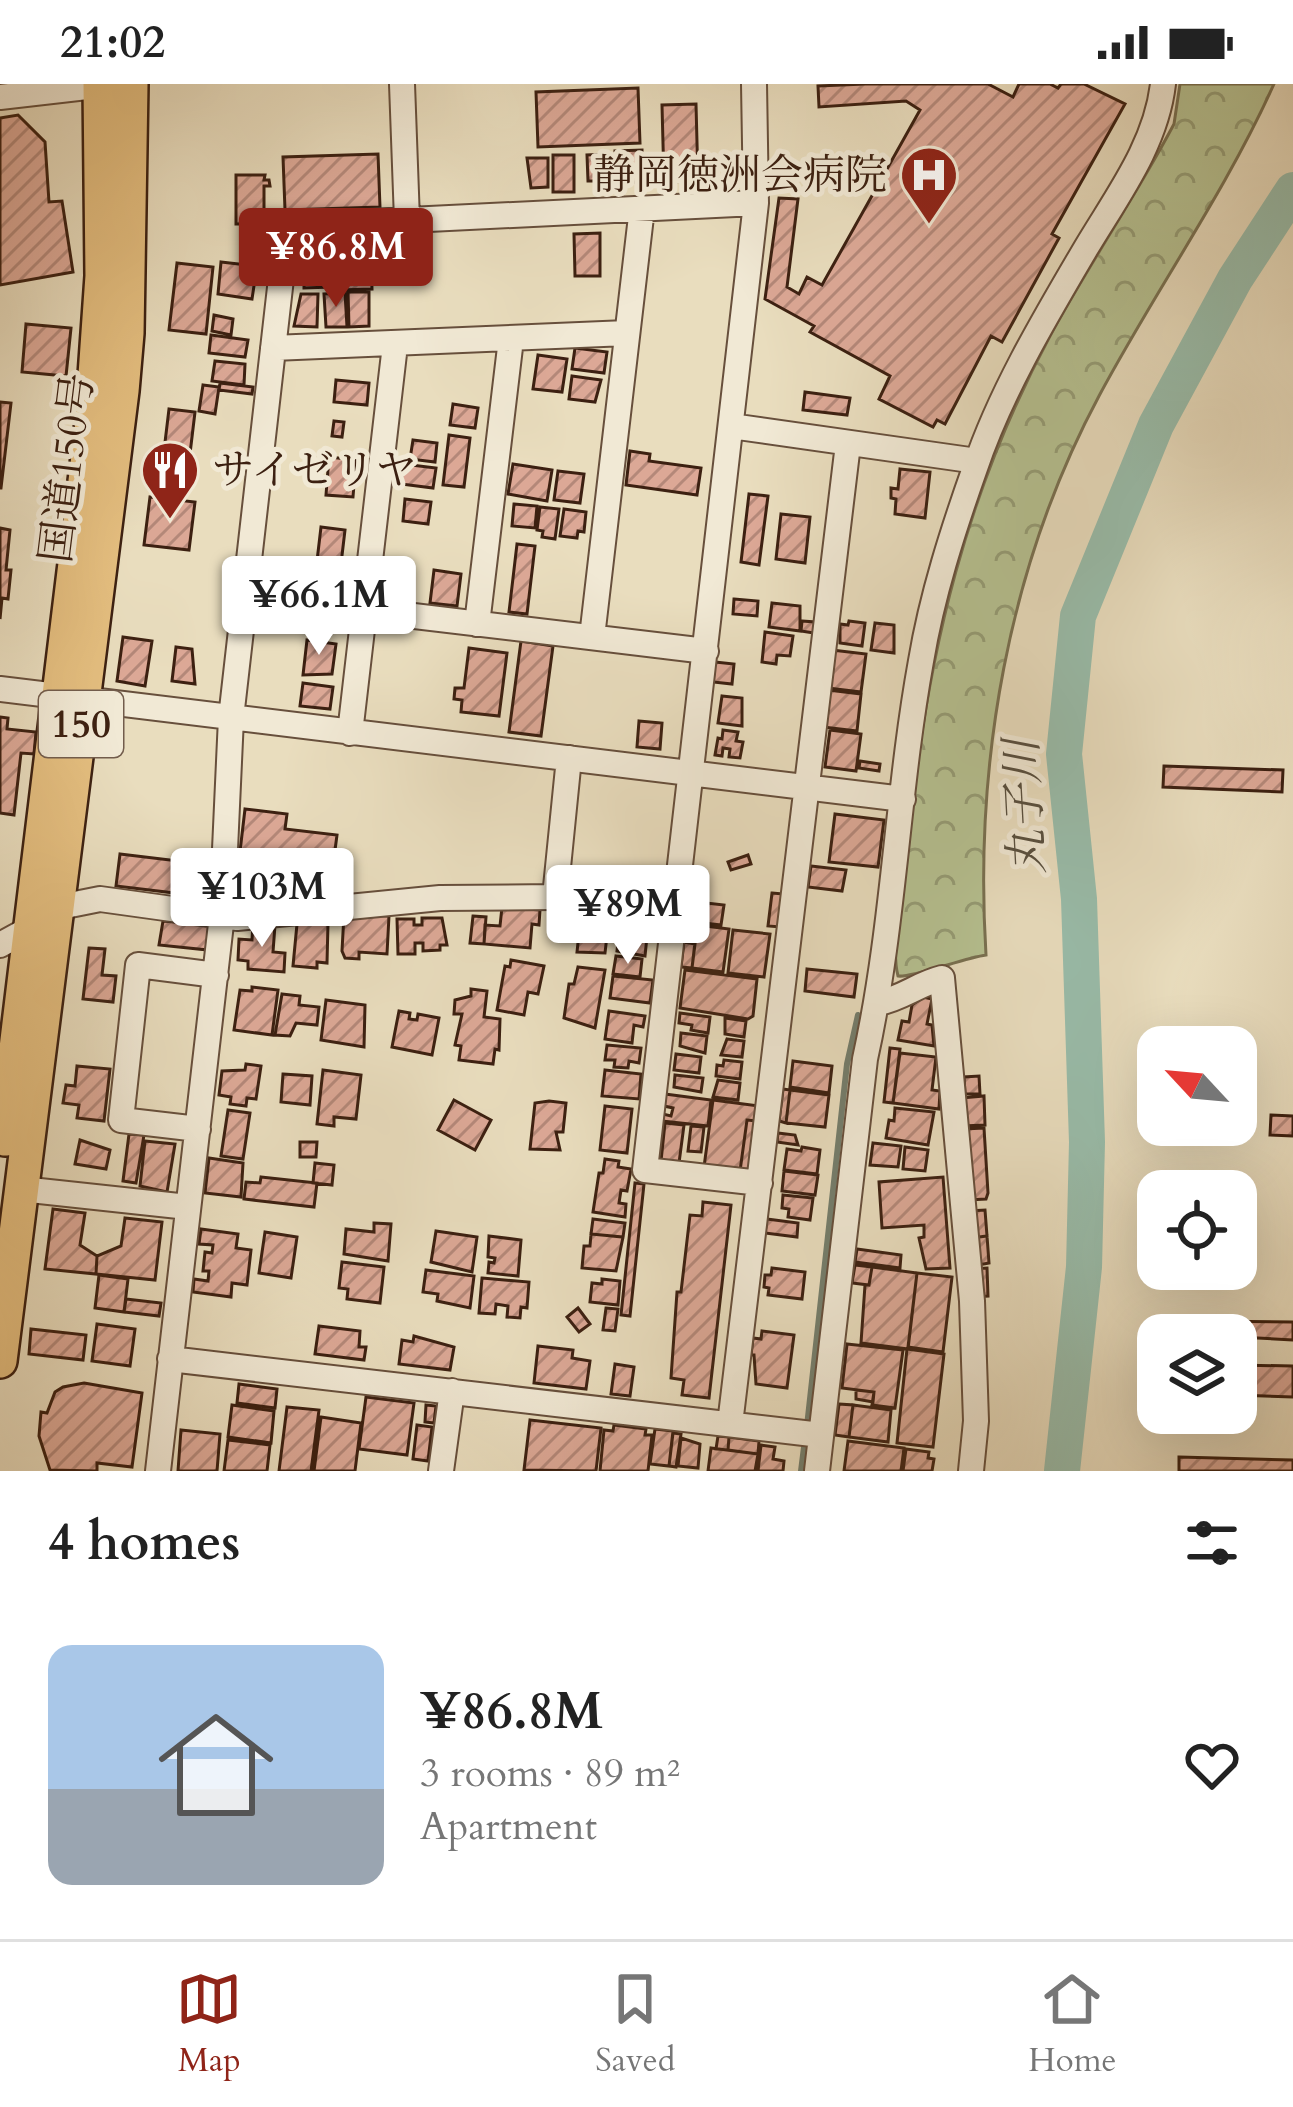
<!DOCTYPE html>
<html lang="en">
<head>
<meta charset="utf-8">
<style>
  :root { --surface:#fff; --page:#f2f2f2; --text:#222; --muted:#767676; --line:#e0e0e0; --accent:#8f2418 }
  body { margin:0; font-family:Cardo,"Noto Serif JP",serif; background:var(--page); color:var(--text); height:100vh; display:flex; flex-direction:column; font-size:45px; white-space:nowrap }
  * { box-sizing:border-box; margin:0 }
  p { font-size:39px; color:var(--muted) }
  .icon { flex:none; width:66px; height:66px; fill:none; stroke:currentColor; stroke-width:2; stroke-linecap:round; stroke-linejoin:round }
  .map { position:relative; height:1387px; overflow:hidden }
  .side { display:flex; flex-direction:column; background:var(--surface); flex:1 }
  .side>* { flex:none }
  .needle { width:78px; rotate:296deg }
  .fabs { position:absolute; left:1137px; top:942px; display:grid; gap:24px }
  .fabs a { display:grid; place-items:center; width:120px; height:120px; border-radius:24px; background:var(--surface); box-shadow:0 12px 48px #0002; font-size:60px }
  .price { position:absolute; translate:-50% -102px; padding:0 27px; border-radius:12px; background:#fff; color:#222; font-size:39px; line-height:78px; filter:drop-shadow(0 3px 6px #0008) }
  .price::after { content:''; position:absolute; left:50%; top:72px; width:36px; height:27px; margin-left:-18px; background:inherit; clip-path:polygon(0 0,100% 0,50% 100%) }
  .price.active { background:var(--accent); color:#fff }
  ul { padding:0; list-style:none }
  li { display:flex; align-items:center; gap:36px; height:300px; padding:0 48px }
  li span { display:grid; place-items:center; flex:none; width:336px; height:240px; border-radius:24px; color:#555 }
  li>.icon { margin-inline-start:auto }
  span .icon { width:144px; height:144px; fill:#fffc; stroke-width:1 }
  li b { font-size:51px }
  h2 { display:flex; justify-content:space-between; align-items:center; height:144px; padding:0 48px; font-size:51px }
  .status { display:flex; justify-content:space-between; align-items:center; height:84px; padding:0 60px; background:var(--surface); direction:ltr }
  .status svg { height:33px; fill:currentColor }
  .tab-bar { display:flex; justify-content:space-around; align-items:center; height:168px; border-top:3px solid var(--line); background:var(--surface); font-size:33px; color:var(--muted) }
  .tab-bar a { display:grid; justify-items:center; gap:6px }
  .tab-bar .active { color:var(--accent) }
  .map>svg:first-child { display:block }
  .park { fill:url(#park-crowns); stroke:#797051; stroke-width:3 }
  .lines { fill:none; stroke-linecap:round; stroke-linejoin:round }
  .stream { stroke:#747e6d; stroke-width:6 }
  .river { stroke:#99bdab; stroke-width:36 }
  .building { fill:url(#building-hatch); stroke:#3c2011; stroke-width:3 }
  .minor-casing { stroke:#674f3c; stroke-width:28 }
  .highway-casing { stroke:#3c2011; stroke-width:38 }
  .minor { stroke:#f1e9d5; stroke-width:24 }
  .highway { stroke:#e4be7f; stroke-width:33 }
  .labels { text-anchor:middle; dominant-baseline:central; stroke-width:10; stroke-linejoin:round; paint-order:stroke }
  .shield { fill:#f1e9d5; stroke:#725c4c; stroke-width:3 }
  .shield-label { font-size:39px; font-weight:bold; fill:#3c2011 }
  .poi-label { font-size:42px; fill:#3c2011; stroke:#f1e9d5; text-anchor:end }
  .street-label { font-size:42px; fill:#3c2011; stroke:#f1e9d5 }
  .water-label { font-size:45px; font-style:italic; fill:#584f3f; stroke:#f1e9d5 }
</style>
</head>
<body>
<div class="status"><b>21:02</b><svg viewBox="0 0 49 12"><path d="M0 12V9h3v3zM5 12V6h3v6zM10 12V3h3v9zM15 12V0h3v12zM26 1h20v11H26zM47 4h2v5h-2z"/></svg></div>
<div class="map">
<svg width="1293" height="1387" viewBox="0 0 1293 1387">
  <defs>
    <pattern id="park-crowns" width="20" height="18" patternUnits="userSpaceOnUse" patternTransform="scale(3)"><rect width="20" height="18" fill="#b6c191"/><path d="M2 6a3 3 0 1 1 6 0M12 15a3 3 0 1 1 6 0" fill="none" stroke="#959c75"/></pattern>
    <pattern id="building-hatch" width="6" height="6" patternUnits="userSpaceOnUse" patternTransform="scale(3)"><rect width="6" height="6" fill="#dca896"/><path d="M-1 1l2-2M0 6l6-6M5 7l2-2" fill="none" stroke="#b48879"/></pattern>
  </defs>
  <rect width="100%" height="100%" fill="#e9ddbe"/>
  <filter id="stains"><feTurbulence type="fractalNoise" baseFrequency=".00167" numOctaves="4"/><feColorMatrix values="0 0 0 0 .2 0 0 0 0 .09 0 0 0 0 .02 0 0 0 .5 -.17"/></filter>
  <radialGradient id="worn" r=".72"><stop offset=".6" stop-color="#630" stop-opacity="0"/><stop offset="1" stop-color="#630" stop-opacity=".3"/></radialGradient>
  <path class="park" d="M1180,0H1274C1225,109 1155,207 1099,312C1008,482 974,680 986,871C964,874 912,894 898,892C889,859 906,777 910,739C929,564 966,408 1050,252C1089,180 1136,112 1174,40Z"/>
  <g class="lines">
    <path class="stream" d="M807,1342L847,980L858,931
      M801,1387L805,1355"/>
    <path class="river" d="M1062,1387L1084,1183L1087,1058L1079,815L1064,670L1078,532L1156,341L1235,195L1293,106"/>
  </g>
  <path class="building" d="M865,0H988L1013,13L1019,0H1050L1058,4L1061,0H1084L1125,20L1052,150L1059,154L1002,258L991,252L945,340L937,336L933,343L879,315L890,292L810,248L814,242L765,215L779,114L798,115L787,203L799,210L807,193L822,201L920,26L906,17L819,23L818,2Z
    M638,4L640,59L538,63L536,8Z
    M696,20L698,97L664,98L662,21Z
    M18,31L45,58L49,118L62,117L73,188L0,201V34Z
    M642,66V98H616L615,67Z
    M378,70L380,123L285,126L283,73Z
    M609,70V97H588L587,71Z
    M553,71H574V108H553Z
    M527,74H548V103L531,104Z
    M236,91H265L264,96H269L270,102H264V140H236Z
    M600,149V192H575L574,150Z
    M396,162L398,195L375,196L373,163Z
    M357,172H371L372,205L338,206L337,181L350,180V187H358Z
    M221,178L257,182L252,215L218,210Z
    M177,179L213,183L206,250L169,246Z
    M331,185V203L304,204V185Z
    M348,208H369V242L349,243Z
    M345,209L347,243H326L324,210Z
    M301,210H318L317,243L294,242Z
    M214,231L233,235L231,251L212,247Z
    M26,240L71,244L66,292L22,288Z
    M211,251L248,256L245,273L209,269Z
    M575,264L607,268L604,289L572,285Z
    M538,271L567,275L562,308L533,305Z
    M215,277L245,280L244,301L212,297Z
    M572,292L601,296L595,318L569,315Z
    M336,296L369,299L367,321L334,318Z
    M220,299L253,303L252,310L219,306Z
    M203,301L219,303L215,330L199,327Z
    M805,308L850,314L847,331L803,326Z
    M0,318L11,319L1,404H0Z
    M453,320L478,324L475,344L450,341Z
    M169,325L195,328L186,403L160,400Z
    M334,337L344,338L342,353L332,352Z
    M449,351L470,354L464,403L443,401Z
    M413,356L437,359L435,378L410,375Z
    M630,367L650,370L649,377L701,384L697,411L626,401Z
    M329,373L356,376L353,413L326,411Z
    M403,380L436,384L433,404L401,400Z
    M513,380L552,386L547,417L508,410Z
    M900,385L930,388L925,434L895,430L896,415L891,414V404L898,405Z
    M558,387L584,390L580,419L554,416Z
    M749,410L768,412L759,481L741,478Z
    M150,413L195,418L189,466L144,461Z
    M405,415L431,418L428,440L403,437Z
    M514,420L537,422L535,444L512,442Z
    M540,423L559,425L555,455L542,453L543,447L537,446Z
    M564,425L586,428L584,448L578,447L577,454L560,452Z
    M781,430L810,433L805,479L776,475Z
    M321,443L345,446L341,480L317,477Z
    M0,444L10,446L6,486H11L8,515L2,514L0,535Z
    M517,460L535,462L527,530L509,528Z
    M317,483L347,489L343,508L334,506L332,517L312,513Z
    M434,486L461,490L457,522L430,519Z
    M734,515L758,517L757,532L733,530Z
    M772,519L800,522V547L769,543Z
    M310,521L334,524L330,551L306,548Z
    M802,537L815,538L814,549L801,547Z
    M849,537L865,539L862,562L840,559V540L848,541Z
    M875,539L894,541V569L871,566Z
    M765,548L793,552L790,572L777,571L776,580L762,578Z
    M123,553L152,557L145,602L117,597Z
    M307,556L336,560L332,590L303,591Z
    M521,557L553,562L541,652L509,648Z
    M176,563L192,565L195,600L172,597Z
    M469,564L507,569L499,632L461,628L462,616L454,615L455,604H464Z
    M832,566L866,570L861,608L828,604Z
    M715,578L734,580L732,600L713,598Z
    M303,599L333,603L330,625L300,622Z
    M828,606L861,610L857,647L823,643Z
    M722,612L742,614V642L718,639Z
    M0,633L8,634L7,645L36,648L34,670L21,669L14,731L0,729Z
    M639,637L662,639L660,665L637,663Z
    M723,646L738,648L736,657L743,658L740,674L729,673L730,665L723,664L722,672L715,671L718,654L722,655Z
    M830,646L861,650L856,687L825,683Z
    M860,677L880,680L879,687L859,684Z
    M1164,682L1283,686L1282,708L1163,703Z
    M245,725L287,730L285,745L337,751L330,804L237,793Z
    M835,730L884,736L878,783L829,778Z
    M120,770L187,778L183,810L116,802Z
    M748,771L751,780L731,786L728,778Z
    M811,782L846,786L842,807L808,803Z
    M692,788L699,789L696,815L689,814Z
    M772,809L784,810L780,843L768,842Z
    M637,812L665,815L663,842L619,837L622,817Z
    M689,817L724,821L721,841L687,837Z
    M502,823L540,826L539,841L532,840L530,864L484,860L485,841L500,842Z
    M598,824L610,826L605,869L577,868L581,830L597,832Z
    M344,830L389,832L387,870L359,868V875L345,874L342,867Z
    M473,832L486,833L484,860L470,859Z
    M422,834H442L447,861H440V866L423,867V859H415V870H398L397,835H414V841H422Z
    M163,837L210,841L208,866L159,861Z
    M253,839L275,841L273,868L285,869L284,888L248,885V877L238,876L239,855L252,856Z
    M315,839H328L327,879L317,878V884L293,882L297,840Z
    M620,840L648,843L645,872L617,867Z
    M686,840L697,841L695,860L684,858Z
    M697,841L729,845L723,888L692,884Z
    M733,846L770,850L764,893L728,889Z
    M684,858L695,860L692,884L681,883Z
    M89,864L105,865L102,891L116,892L113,918L83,915Z
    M616,872L642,875L640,893L613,890Z
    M511,876L544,882L538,910L528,908L524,931L497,926L505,882L510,883Z
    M578,883L605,886L595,944L564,934L569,900H574Z
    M807,885L857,890L854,913L805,907Z
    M685,886L757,895L753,932L748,935L680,924Z
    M613,892L653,896L650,919L610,914Z
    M252,903L278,906L272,951L234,946L240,906L252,907Z
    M471,905L487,907L484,933L500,935L499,966L495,965L493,980L459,976L461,962L455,961L462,930H454L455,916L471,912Z
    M282,910L300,912L299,921L319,923L317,941L296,939L290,952L275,951Z
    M923,913L932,915L927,940L932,941L934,962L898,956L902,937L909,938L912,921Z
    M326,916L365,921L364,963L321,956Z
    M399,927L410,929L409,935L417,936L418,930L439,934L432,971L392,963Z
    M609,927L645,932L643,943L634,941L632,959L605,955Z
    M680,929L710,933L708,949L691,946L692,941L679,939Z
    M725,934L746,937L744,953L725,950Z
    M681,949L707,952L705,969L680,962Z
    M727,955L744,957L742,973L721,971Z
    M607,961L641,964L639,979L629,977L628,984L614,983L615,976H605Z
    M890,964L900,965L893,1019L884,1018Z
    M900,969L936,973L932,1006L940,1007L939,1025L893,1019Z
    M676,970L701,973L699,989L674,986Z
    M724,976L742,978L740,995L716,992L717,981L723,982Z
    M793,977L832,982L829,1009L790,1003Z
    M246,980L261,982L256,1015L247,1014L246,1022L230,1020L231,1013L219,1011L222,987L245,986Z
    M77,982L110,985L104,1037L77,1034L79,1021L63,1019L66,1001L75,1002Z
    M323,986L361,991L356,1035L334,1033V1042L317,1040Z
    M605,986L641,990L639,1015L602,1012Z
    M283,990L312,992L310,1021L281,1018Z
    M675,991L703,994L701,1008L674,1003Z
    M979,992L980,1010H965L964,993Z
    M718,996L740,999L738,1016L713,1013Z
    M783,1005L790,1006L786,1039L779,1037Z
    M790,1006L829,1011L825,1043L786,1039Z
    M665,1010L711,1016L708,1042L662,1037L663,1030L671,1032L673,1024L664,1022Z
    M984,1012L985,1041L962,1042L961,1014Z
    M454,1016L491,1036L475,1066L438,1046Z
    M713,1016L759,1022L758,1037L747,1036L740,1087L704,1083Z
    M549,1017L566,1019L563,1048H556L560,1066L530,1065L535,1019Z
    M605,1022L632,1025L627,1069L600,1066Z
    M895,1024L934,1028L928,1061L886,1054L889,1036L894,1037Z
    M228,1026L250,1029L243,1075L221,1072Z
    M1271,1031L1293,1032V1052L1270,1051Z
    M747,1036L758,1037L752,1084L747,1088L740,1087Z
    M665,1039L684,1041L679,1079L661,1077Z
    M691,1042L704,1043L701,1068L688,1067Z
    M984,1044L988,1109L986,1115L968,1116L964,1045Z
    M778,1049L795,1051L798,1061L777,1058Z
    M129,1050L144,1051L136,1099L123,1097Z
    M80,1056L110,1066L106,1085L75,1080Z
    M145,1057L175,1060L167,1108L140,1102Z
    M300,1058H317L316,1073H300Z
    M873,1059L901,1062L898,1083L870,1081Z
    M802,1063L820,1066L817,1090L784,1086L787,1065L801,1067Z
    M905,1063L928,1066L925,1087L903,1085Z
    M209,1074L243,1079L241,1113L205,1109Z
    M605,1075L619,1077L618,1083L631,1085L627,1107L621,1106L619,1119L626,1120L625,1133L593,1128L599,1089H603Z
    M315,1079L334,1081L332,1101L313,1099Z
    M784,1087L818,1091L815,1111L782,1107Z
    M261,1093L317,1099L314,1123L244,1115L246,1098L260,1099Z
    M943,1093L950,1184L926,1185L919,1154L924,1153V1141L882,1144L879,1098Z
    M635,1099L644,1100L630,1232L621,1231Z
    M783,1111L813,1114L810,1136L788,1133L789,1125L782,1124Z
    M703,1118L731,1121L709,1314L682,1311L684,1296L671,1294L677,1208H681L690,1131L702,1132Z
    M53,1125L85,1129L80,1161L97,1172L96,1190L45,1185Z
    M985,1126L987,1152L971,1154L969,1127Z
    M125,1134L162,1138L155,1196L96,1190L97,1172L121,1162Z
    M593,1135L625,1139L623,1153L591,1150Z
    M767,1135L798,1139L797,1153L765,1149Z
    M374,1139L391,1140L388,1177L344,1170L346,1145L374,1148Z
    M201,1145L238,1150L236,1164L251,1166L247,1201L232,1199L231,1213L193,1208L194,1195L208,1197L209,1187H203L205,1168L212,1169L213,1161L199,1160Z
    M436,1147L477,1153L472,1188L431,1178Z
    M265,1148L297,1153L291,1194L259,1189Z
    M591,1150L623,1153L616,1187L582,1184L584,1162H590Z
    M489,1152L521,1156L518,1192L488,1189L489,1178L494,1179L495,1174L488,1173Z
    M987,1152L989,1179L973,1182L971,1154Z
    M857,1165L901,1171L900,1184L855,1178Z
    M342,1178L384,1183L380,1219L347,1215L348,1205L339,1204Z
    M855,1181L872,1183L869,1201L852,1199Z
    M872,1183L917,1189L908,1265L861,1259L865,1201H869Z
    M772,1184L805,1188L802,1215L768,1211L769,1204L764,1203L765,1191H771Z
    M987,1184L988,1212L973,1213L972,1185Z
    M426,1186L474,1192L470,1224L437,1217L438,1210L423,1208Z
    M917,1189L952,1193L943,1268L908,1263Z
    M99,1191L128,1195L124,1228L95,1224Z
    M482,1194L529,1198L527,1224L521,1223L520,1234L507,1233L508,1222L496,1220L495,1230L479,1229Z
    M602,1195L620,1197L618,1221L590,1218L592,1199L602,1200Z
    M126,1215L161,1219L159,1232L124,1228Z
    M578,1224L590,1240L579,1248L567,1233Z
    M606,1224L618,1225L615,1247L603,1246Z
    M1201,1237L1293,1238V1256L1200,1251Z
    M97,1240L135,1245L130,1282L92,1277Z
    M319,1242L360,1247L359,1263H366L364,1276L315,1270Z
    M31,1245L86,1251L83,1276L29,1270Z
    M762,1247L794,1251L787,1304L756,1300L754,1271H751L753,1254L761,1255Z
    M414,1252L454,1263L450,1286L399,1280L402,1256L413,1258Z
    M847,1260L903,1266L895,1324L872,1321L874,1308L842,1304Z
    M538,1262L573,1266L572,1274L590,1277L586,1305L534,1299Z
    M907,1265L944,1270L933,1363L897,1359Z
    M615,1280L634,1283L630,1312L611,1310Z
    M1236,1281L1293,1282V1313L1236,1311Z
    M84,1299L142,1309L132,1383L97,1379V1387L50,1386L39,1352L41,1328L47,1329L55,1308L63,1303Z
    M239,1300L277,1305L275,1324L237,1319Z
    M856,1306L874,1308L873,1318L856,1315Z
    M366,1313L414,1319L407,1371L359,1365Z
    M839,1320L853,1321L849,1353L835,1351Z
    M232,1321L274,1327L271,1359L228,1353Z
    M426,1321L436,1322L434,1339L425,1338Z
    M853,1321L891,1326L888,1358L849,1353Z
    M287,1323L319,1326L311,1387H279Z
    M321,1333L361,1339L355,1387H314Z
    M530,1336L601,1344L596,1387L524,1386Z
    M417,1341L432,1343L428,1377L413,1375Z
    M614,1341L646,1345L645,1351H652L648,1387H600L604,1346L613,1347Z
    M655,1345L673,1347L669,1382L650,1380Z
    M181,1346L220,1350L217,1387H178Z
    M673,1349L681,1350L676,1383L669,1382Z
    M718,1352L729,1353L728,1366L716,1365Z
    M729,1353L759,1357L758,1370L728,1366Z
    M681,1354L700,1360L698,1384L678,1382Z
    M228,1356L270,1361L267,1387H224Z
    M848,1357L904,1364L901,1387H844Z
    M761,1361L775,1363L773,1375L784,1377L783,1387H758Z
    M711,1364L758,1370L755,1387H708Z
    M906,1365L929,1368L928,1374L934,1375L932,1387H903Z
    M1179,1373L1293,1376V1387H1179Z"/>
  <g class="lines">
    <g class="minor-casing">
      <path id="minor" d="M402,0L407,136
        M754,0L756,119L645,1086L760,1099
        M0,13L113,0
        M273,264L627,249
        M731,342L977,377
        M364,526L706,567
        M477,540L511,255
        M592,553L642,124
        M0,605L903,715
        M350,649L395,261
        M60,823L100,815L237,834L440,814L555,813L569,674
        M0,861L31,844
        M878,919C901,915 918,900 942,894L972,1217L976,1337L971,1387
        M198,1045L121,1036L138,881L216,891
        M21,1105L188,1123
        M170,1275L821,1351
        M730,1340L848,360
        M158,1387L222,831L231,634L287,142L756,119
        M441,1387L452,1307
        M817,1387L865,975C894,844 897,709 921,577C932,511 953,446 975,384C1000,309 1046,232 1086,164C1117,112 1156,61 1163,0"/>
    </g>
    <g class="highway-casing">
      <path id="highway" d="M5,1055L91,348L102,192L100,0
        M0,1277L122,307L127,249L131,0"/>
    </g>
    <use href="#minor" class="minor"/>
    <use href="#highway" class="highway"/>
  </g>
  <defs>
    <g id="hospital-pin" transform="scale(3)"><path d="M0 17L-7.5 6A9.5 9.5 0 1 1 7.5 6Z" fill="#8f2418" stroke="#f1e9d5"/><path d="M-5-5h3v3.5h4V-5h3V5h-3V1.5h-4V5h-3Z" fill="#fff"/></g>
    <g id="restaurant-pin" transform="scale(3)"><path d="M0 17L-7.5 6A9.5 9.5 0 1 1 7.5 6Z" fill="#8f2418" stroke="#f1e9d5"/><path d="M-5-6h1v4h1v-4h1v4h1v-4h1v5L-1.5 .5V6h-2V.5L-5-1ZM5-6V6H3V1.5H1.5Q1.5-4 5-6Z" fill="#fff"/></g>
  </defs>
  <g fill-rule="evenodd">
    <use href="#hospital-pin" x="929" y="91"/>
    <use href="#restaurant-pin" x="170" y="386"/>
  </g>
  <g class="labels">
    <rect class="shield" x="39" y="607" width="84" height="66" rx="9"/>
    <g class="shield-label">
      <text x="81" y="640">150</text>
    </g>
    <g class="poi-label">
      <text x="887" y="91">静岡徳洲会病院</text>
      <text x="212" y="386" text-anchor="start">サイゼリヤ</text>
    </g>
    <g class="street-label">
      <text transform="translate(67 384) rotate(-83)">国道150号</text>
    </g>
    <g class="water-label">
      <text transform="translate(1025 723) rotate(-93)">丸子川</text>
    </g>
  </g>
  <rect width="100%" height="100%" filter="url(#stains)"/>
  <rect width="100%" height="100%" fill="url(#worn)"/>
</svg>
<div class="fabs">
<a><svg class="needle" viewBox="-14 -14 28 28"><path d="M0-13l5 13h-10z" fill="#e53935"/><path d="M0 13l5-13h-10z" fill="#767676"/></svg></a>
<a><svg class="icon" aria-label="locate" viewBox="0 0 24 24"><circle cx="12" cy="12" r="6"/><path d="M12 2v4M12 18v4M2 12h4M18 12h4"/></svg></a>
<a><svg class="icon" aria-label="layers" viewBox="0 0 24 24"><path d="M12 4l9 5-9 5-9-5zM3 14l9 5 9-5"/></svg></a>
</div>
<b class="price active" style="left:336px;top:226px">¥86.8M</b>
<b class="price" style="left:319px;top:574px">¥66.1M</b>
<b class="price" style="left:262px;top:866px">¥103M</b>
<b class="price" style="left:628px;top:883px">¥89M</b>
</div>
<section class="side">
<h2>4 homes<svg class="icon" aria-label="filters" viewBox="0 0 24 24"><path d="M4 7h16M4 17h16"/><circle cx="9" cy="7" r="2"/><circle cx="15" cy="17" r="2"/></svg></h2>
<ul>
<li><span style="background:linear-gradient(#a9c7e8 60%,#9aa5b1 0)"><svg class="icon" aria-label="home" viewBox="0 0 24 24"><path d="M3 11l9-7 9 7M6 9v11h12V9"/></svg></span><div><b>¥86.8M</b><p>3 rooms · 89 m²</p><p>Apartment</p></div><svg class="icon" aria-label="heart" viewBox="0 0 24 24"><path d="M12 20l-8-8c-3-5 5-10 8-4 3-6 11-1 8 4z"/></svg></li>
</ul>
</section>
<nav class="tab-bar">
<a class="active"><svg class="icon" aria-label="map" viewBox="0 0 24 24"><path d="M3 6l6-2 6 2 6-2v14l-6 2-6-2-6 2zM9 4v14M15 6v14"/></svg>Map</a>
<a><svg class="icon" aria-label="saved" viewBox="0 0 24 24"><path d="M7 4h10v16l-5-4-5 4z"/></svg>Saved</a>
<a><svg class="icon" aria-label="home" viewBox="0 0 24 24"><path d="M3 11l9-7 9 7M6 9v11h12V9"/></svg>Home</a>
</nav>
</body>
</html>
